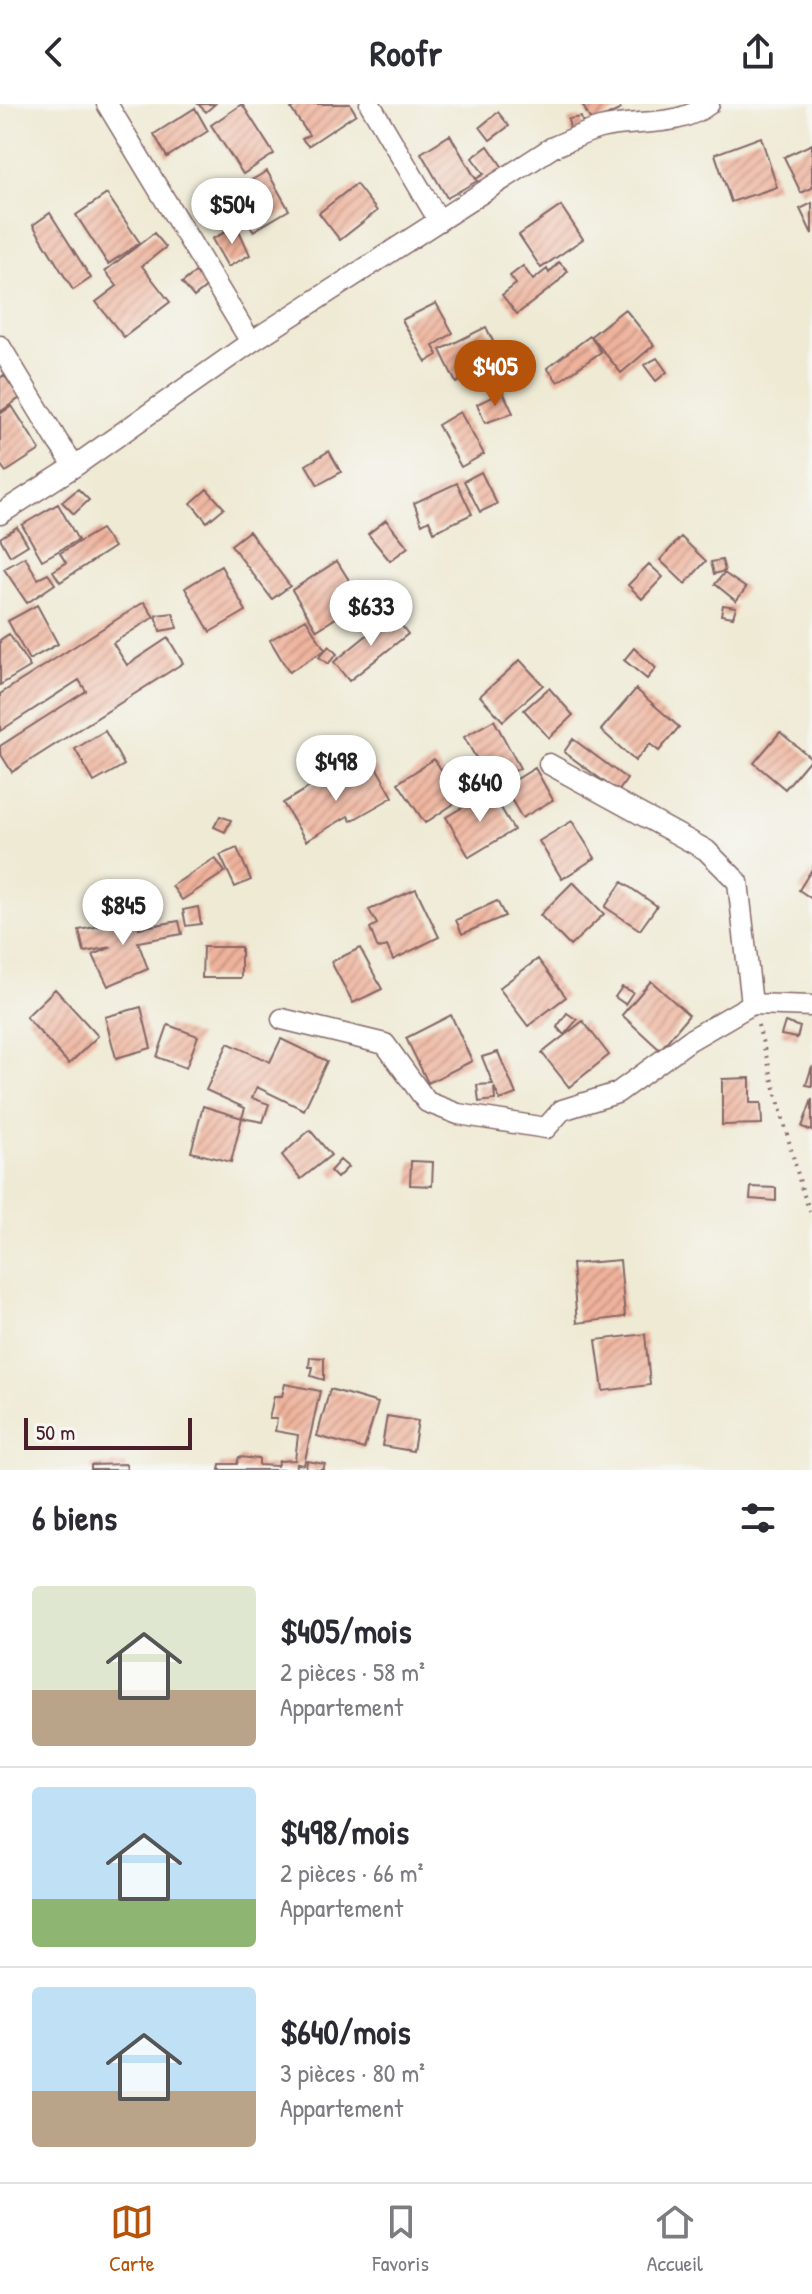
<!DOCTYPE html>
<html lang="fr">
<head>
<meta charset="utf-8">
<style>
  :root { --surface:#fff; --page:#f7f7f7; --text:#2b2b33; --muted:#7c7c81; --line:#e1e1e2; --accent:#b45309 }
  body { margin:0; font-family:"Patrick Hand",sans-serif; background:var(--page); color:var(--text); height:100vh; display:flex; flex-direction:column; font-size:30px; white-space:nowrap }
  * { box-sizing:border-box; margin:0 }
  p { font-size:26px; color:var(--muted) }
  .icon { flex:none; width:44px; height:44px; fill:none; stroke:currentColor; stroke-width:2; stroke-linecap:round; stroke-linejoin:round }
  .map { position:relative; height:1366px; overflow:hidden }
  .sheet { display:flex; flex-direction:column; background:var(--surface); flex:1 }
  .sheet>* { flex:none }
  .scale { position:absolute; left:24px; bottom:20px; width:168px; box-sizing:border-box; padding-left:8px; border:4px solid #4a1f2b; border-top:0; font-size:22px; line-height:28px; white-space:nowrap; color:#4a1f2b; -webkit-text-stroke:6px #f6f6f2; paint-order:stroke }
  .price { position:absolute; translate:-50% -68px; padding:0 18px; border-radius:28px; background:#fff; color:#222; font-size:26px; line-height:52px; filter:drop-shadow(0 2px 4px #0008) }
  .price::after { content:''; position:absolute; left:50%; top:48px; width:24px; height:18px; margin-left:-12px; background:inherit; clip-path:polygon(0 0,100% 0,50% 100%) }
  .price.current { background:var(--accent); color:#fff }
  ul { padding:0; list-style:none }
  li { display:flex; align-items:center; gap:24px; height:200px; padding:0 32px }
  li+li { border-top:2px solid var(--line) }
  li span { display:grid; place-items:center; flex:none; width:224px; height:160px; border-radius:8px; color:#555 }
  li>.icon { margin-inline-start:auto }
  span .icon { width:96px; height:96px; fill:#fffc; stroke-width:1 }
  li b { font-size:34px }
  h2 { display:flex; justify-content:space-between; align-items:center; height:96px; padding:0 32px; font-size:34px }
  header { display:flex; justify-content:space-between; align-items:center; height:104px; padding:0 32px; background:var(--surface); font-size:36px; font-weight:700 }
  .dock { display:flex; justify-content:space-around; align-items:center; height:112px; border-top:2px solid var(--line); background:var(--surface); font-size:22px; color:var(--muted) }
  .dock a { display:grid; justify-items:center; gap:4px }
  .dock .current { color:var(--accent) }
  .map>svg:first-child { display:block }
  .building { fill:url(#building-hatch) }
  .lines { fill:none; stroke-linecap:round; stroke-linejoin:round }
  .minor-casing { stroke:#846666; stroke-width:23 }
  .path { stroke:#846666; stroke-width:4; stroke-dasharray:2 6; stroke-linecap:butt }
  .minor { stroke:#fff; stroke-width:20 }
</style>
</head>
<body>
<header><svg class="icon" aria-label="back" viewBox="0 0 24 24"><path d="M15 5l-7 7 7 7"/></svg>Roofr<svg class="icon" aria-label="share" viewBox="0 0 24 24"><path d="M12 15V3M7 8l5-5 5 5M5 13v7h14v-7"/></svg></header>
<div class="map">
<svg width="812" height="1366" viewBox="0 0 812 1366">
  <defs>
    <pattern id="building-hatch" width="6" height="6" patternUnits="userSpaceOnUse" patternTransform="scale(2)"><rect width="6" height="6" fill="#efb39c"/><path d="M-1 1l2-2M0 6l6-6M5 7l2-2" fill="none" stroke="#c4917f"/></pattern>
  </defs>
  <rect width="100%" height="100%" fill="#f6f6f2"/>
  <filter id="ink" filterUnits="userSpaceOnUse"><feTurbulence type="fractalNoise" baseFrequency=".0125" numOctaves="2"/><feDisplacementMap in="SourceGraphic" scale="16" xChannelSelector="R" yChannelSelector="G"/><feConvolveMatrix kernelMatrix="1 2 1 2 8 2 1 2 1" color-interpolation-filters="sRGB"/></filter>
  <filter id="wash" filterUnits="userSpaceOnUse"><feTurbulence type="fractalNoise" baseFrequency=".006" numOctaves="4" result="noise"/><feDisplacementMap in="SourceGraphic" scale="32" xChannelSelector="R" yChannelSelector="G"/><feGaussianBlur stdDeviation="1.8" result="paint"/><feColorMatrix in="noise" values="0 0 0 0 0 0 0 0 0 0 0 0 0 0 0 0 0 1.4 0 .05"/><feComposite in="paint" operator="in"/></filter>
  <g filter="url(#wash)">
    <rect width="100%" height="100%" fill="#efead4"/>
    <g id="blocks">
      <path class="building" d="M198,0H215L206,8Z
        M242,0L274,50L243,70L211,21Z
        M298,0H350L356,10L308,42L302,35L309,31L291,5Z
        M582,0H618L621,5L592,19Z
        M195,4L208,27L167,53L154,30Z
        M498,8L509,22L490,36L480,23Z
        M581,13L585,28L571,30L568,15Z
        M450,31L477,77L447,94L421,49Z
        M761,33L777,83L731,98L715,50Z
        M812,40V84L801,89L784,53Z
        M488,42L508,71L485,86L476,75L484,70L472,54Z
        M267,67L289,106L253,127L231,88Z
        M356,80L377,107L340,136L319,109Z
        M107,90L140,139L108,160L76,111Z
        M812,99V130L800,105Z
        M561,102L583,135L541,164L519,131Z
        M50,109L91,174L73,186L33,121Z
        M237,122L250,151L228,163L212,135Z
        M154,129L166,143L142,162L170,198L124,233L96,198L117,182L105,167Z
        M559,158L568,167L556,180L517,210L502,191L516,180L510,172L523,162L533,176L547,165L549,169Z
        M202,163L213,178L194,193L182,179Z
        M436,199L453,229L433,242L438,251L426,258L402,216Z
        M625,205L654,241L621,269L591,232Z
        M486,223L502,256L456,279L440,246Z
        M590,232L601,248L558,278L547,264Z
        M657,254L667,268L656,277L644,261Z
        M4,271L20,294L0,308V274Z
        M503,288L513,309L485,319L477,300Z
        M12,302L40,346L6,368L0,360V310Z
        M460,308L484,350L461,363L438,321Z
        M329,347L341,368L318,381L306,361Z
        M481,368L497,400L480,408L464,377Z
        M457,379L472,410L434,428L429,416L422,420L414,399Z
        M78,385L89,396L74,410L62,398Z
        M207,385L224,404L207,418L191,399Z
        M58,400L78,436L42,456L22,421Z
        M386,416L408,443L390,457L368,430Z
        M17,423L28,441L10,452L0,434Z
        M101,425L114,443L60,478L53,467L66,459L60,449Z
        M249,427L290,482L272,495L231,441Z
        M681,433L706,457L685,480L660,456Z
        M25,453L38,475L48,470L55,480L27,499L4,465Z
        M722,456L725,467L714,470L711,458Z
        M337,457L362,497L317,526L292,486Z
        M649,460L663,473L642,495L628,481Z
        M221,462L246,507L210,528L185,484Z
        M724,469L746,484L736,497L715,480Z
        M144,498L154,513L113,539L127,561L168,534L183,559L12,668L0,649V642L86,587L79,576L0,627V590Z
        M37,501L58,540L29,556L8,517Z
        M723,501L736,503L733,513L721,511Z
        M173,509L177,524L160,527L156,511Z
        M393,510L408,530L349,577L334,558Z
        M306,515L325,546L289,568L270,536Z
        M9,530L30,563L0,581V536Z
        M329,542L337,550L328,560L319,553Z
        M634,544L656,564L647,575L624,556Z
        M520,556L543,581L503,617L480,592Z
        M549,584L573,611L549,634L524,606Z
        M636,585L679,623L659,647L650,640L635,657L601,626Z
        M494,616L520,664L491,680L464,633Z
        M105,627L124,661L94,678L75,645Z
        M780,628L811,654L785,685L754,659Z
        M573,635L627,675L618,688L564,648Z
        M434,655L461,695L425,719L398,679Z
        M376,663L393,693L351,717L348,712L306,737L283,699L325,674L334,689Z
        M535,664L553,696L522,714L504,683Z
        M491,687L514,726L469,753L446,713Z
        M220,712L231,716L225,728L214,723Z
        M572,717L595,754L562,775L539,737Z
        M237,744L251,776L235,783L220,751Z
        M215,754L225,768L182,796L172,782Z
        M812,765V795L799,786Z
        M573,778L604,810L570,842L540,811Z
        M622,778L657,802L640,826L605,803Z
        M416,785L439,833L393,856L387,842L378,845L370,824L377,820L369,806Z
        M497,797L505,812L462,830L456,816Z
        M148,798L159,811L146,819L137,809Z
        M198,803L201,820L186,822L183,806Z
        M137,815L139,824L179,817L182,830L138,838L148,865L108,882L93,851L112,843L84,848L79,826Z
        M203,843H241V874H202Z
        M360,844L382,885L353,899L331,858Z
        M538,855L566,893L528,922L499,884Z
        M651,877L689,911L660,946L622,911Z
        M622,883L633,888L625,900L615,893Z
        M55,885L98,932L69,960L26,913Z
        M141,903L151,944L116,954L105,913Z
        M567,909L577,916L564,931L557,923Z
        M451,911L472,957L428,979L406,934Z
        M583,917L609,951L569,983L542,949Z
        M785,918L800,923L797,934L781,931Z
        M168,921L198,932L186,964L157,953Z
        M281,935L327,957L304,1006L257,983L252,994L269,1000L263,1018L242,1014L245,1004L206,986L228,939L270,958Z
        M498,948L516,990L500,996L494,983L495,996L479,998L477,981L493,980L482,953Z
        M812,962V982L806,981Z
        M750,974V999H761L762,1020L722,1021V975Z
        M812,995V1027L802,1023Z
        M203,1002L242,1014L231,1058L191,1048Z
        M310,1026L331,1051L301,1075L282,1051Z
        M340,1056L348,1063L337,1074L330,1067Z
        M411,1057L433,1058L432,1082L410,1081Z
        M751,1083L776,1084V1097L750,1095Z
        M620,1156L625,1213L577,1219L572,1160Z
        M645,1230L650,1281L603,1287L596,1236Z
        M310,1253L324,1254V1276L311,1272L313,1263H309Z
        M285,1280L320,1287L304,1361L297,1360L296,1366H219L220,1360H237L239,1353L259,1355V1361L277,1362L279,1357L295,1356L298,1331L275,1327L277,1315H269L274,1292H282Z
        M330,1285L378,1299L364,1345L317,1332Z
        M387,1312L418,1317L413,1347L382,1342Z
        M307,1357L325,1360L323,1366H306Z
        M126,1360L127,1366H91V1361Z"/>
    </g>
  </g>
  <g filter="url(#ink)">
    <use href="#blocks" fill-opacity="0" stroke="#846666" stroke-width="2"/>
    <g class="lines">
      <g class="minor-casing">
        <path id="minor" d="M107,0L251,238
          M370,0L439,117
          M0,242L58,338L75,362
          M0,410L75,362L251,238L553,43C569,37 585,28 600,24C637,15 678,24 709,0
          M549,660L706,746L738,778L752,900
          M282,915L385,940L427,998L458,1010L546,1024L562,1006L617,989L690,936L752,900L812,902"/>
      </g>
      <path class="path" d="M758,921L802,1086L812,1113"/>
      <use href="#minor" class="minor"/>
    </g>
  </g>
</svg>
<div class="scale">50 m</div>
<b class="price" style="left:232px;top:142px">$504</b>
<b class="price current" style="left:495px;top:304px">$405</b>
<b class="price" style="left:371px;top:544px">$633</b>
<b class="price" style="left:336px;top:699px">$498</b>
<b class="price" style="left:480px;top:720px">$640</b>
<b class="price" style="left:123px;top:843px">$845</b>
</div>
<section class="sheet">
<h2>6 biens<svg class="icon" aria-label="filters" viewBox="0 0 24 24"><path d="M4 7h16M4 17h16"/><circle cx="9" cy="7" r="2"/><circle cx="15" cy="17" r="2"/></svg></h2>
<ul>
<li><span style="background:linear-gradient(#dfe7d0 65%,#b9a48a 0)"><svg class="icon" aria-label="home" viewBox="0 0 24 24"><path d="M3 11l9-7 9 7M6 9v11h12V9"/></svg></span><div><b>$405/mois</b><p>2 pièces · 58 m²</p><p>Appartement</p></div></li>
<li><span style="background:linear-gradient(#bfe0f5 70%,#8fb573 0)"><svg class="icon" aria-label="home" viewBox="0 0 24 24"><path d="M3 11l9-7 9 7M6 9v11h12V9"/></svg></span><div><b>$498/mois</b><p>2 pièces · 66 m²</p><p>Appartement</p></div></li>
<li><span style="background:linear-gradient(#bfe0f5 65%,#b9a48a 0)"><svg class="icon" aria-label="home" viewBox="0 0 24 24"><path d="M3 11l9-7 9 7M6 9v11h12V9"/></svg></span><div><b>$640/mois</b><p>3 pièces · 80 m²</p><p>Appartement</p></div></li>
</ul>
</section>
<nav class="dock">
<a class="current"><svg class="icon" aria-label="map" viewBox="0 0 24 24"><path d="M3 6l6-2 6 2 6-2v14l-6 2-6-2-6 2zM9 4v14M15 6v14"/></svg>Carte</a>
<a><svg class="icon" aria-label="saved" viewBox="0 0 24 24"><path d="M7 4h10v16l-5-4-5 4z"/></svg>Favoris</a>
<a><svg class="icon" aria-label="home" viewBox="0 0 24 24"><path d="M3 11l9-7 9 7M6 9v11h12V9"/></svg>Accueil</a>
</nav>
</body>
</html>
